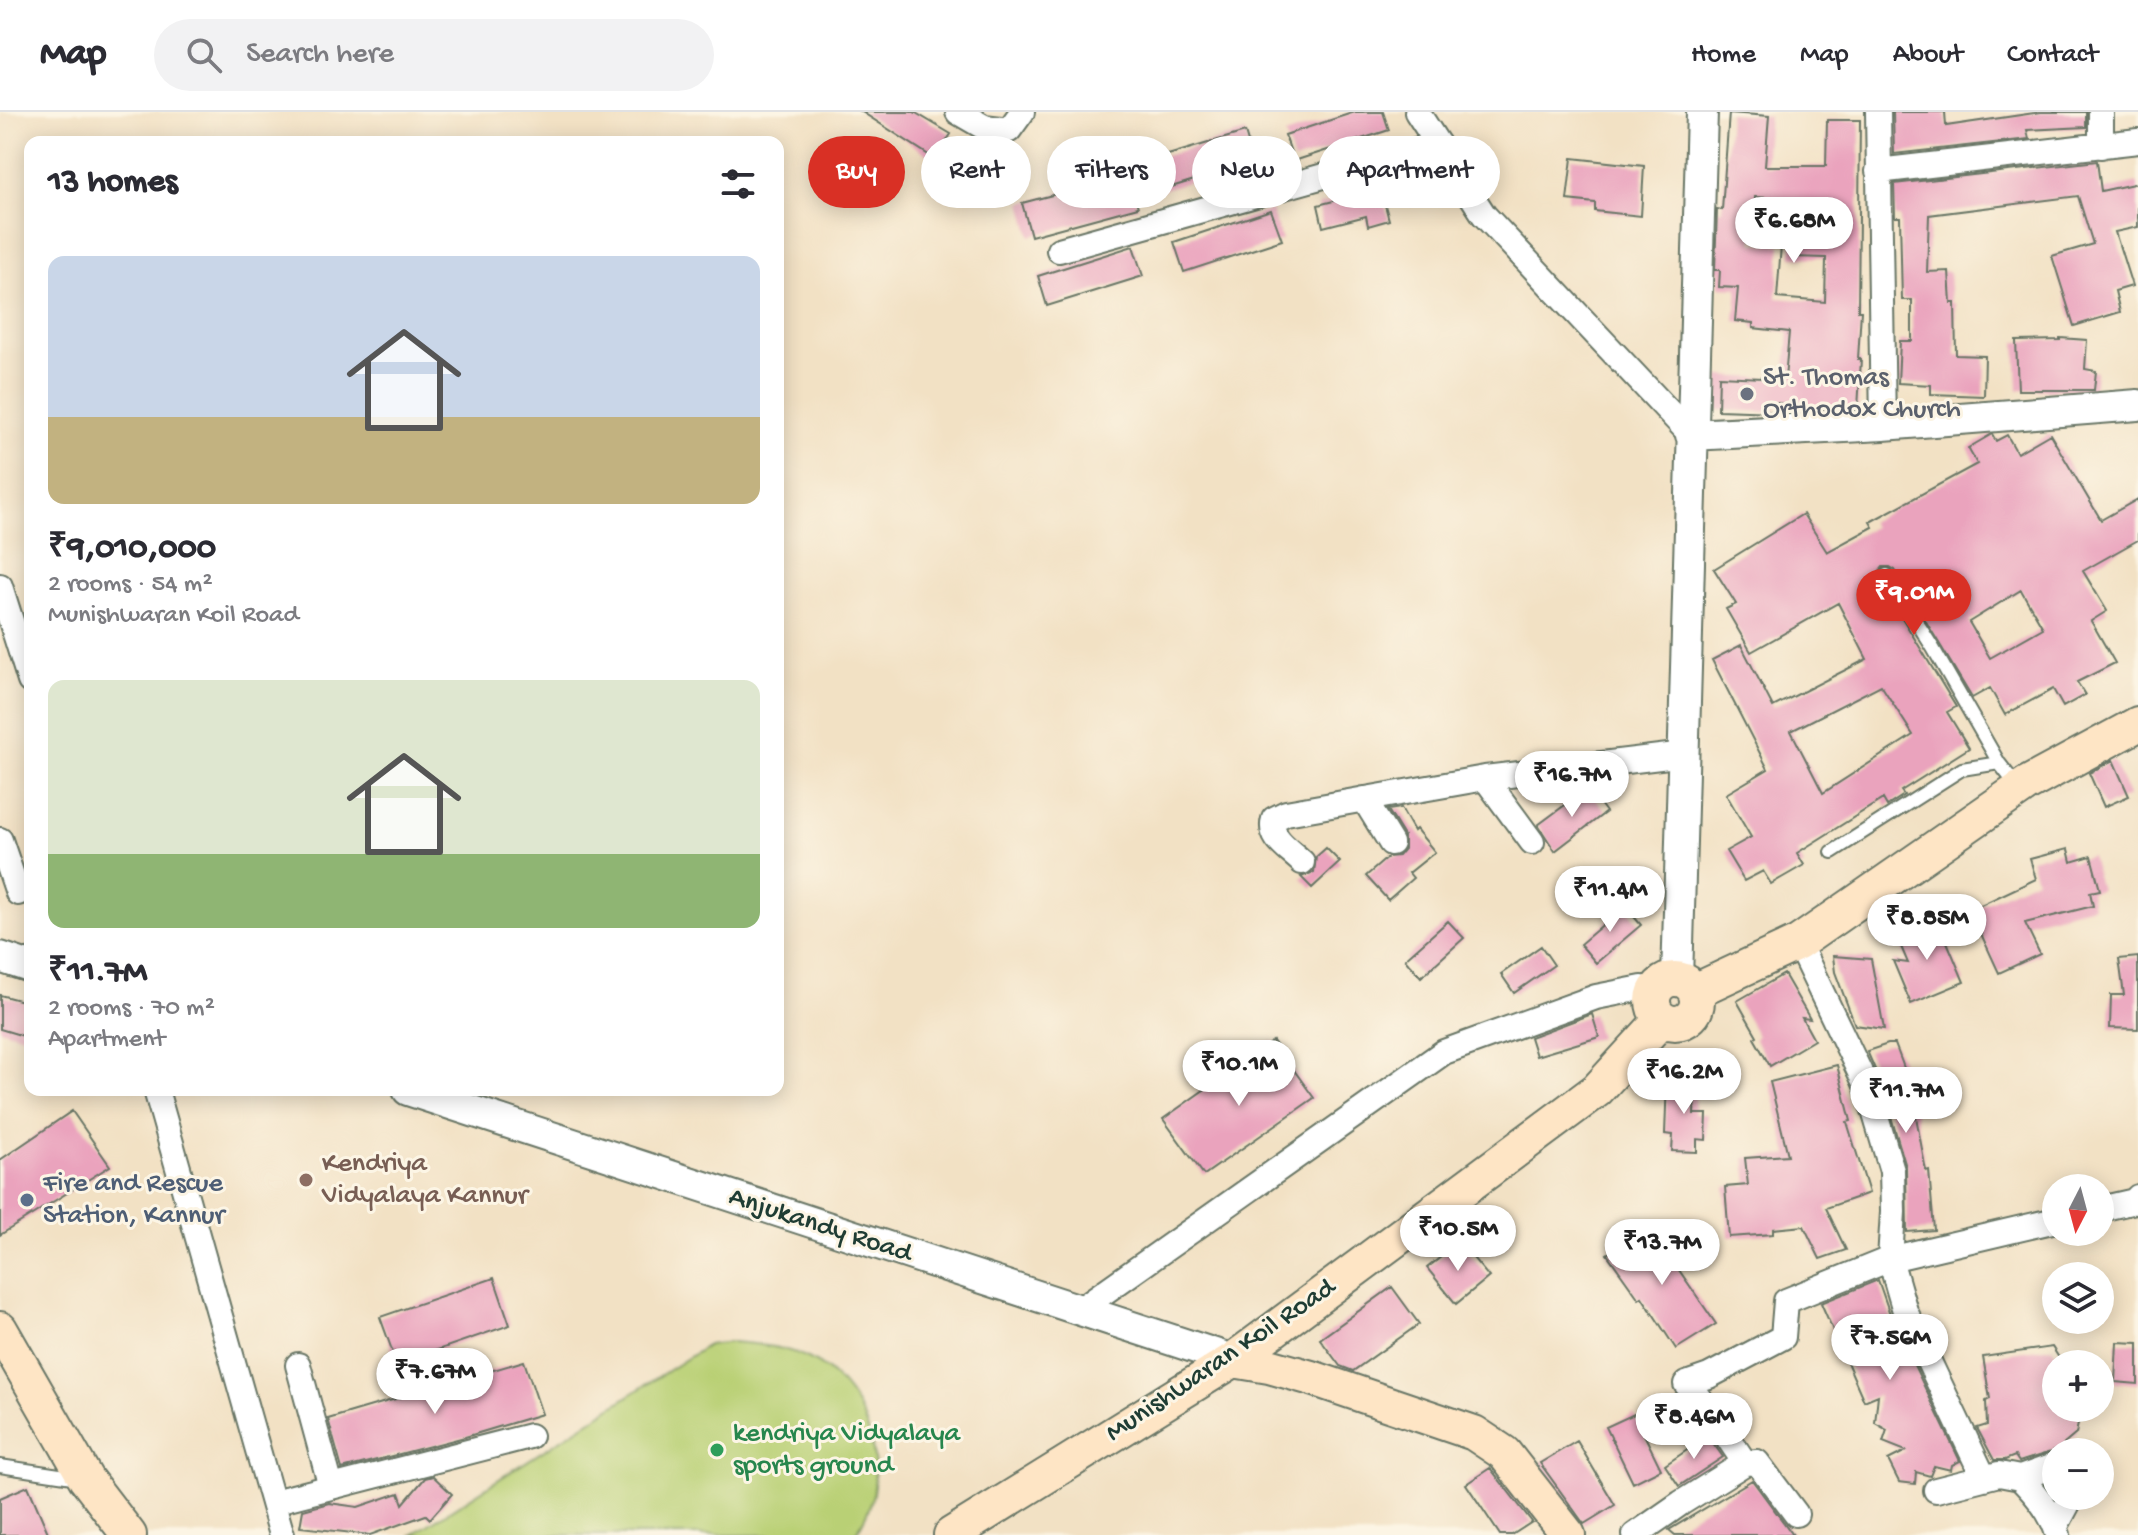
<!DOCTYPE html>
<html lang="en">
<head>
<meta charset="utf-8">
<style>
  :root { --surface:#fff; --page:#f2f2f3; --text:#2b2b33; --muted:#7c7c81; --line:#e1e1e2; --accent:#d93025 }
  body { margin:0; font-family:"Gochi Hand",sans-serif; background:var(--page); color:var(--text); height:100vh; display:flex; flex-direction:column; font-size:30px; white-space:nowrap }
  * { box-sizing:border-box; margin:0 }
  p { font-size:26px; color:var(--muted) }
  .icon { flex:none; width:44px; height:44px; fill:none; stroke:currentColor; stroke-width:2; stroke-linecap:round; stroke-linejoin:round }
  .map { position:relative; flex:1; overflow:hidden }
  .side { position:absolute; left:24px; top:24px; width:760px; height:960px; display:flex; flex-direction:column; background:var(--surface); border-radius:16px; box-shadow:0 4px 20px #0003 }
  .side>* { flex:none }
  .hud { position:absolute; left:808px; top:24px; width:760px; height:72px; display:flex; gap:16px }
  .needle { width:52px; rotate:186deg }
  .fabs { position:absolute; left:2042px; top:1062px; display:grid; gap:16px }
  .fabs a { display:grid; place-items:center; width:72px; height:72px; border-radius:50%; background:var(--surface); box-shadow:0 4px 20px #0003; font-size:40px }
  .price { position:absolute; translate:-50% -68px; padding:0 18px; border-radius:28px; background:#fff; color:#222; font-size:26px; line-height:52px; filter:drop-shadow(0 2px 4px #0008) }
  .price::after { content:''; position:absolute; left:50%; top:48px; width:24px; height:18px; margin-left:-12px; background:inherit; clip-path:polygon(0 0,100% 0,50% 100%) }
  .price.selected { background:var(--accent); color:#fff }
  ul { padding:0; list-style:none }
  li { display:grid; align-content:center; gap:16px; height:424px; padding:0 24px }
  li span { display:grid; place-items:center; height:248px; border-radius:16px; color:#555 }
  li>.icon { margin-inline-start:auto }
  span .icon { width:144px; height:144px; fill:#fffc; stroke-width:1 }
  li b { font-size:34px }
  h2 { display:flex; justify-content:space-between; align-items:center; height:96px; padding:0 24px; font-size:34px }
  .tag { padding:0 28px; border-radius:36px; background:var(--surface); box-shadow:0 4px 20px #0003; font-size:28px; line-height:72px }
  .tag.selected { background:var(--accent); color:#fff }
  header { display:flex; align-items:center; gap:48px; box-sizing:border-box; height:112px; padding:0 40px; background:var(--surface); border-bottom:2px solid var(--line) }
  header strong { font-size:38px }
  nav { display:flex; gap:44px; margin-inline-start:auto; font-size:28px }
  .search { width:560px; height:72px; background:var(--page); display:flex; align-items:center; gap:20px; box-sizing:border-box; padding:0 28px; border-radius:44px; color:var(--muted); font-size:30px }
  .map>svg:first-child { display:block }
  .green { fill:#b9d074; stroke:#6c8654; stroke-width:2 }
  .building { fill:#eaa3bd; fill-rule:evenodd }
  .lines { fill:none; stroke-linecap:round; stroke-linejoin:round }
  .service-casing { stroke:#697666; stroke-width:16 }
  .minor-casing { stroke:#697666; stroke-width:28 }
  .tertiary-casing { stroke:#697666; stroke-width:34 }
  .secondary-casing { stroke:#697666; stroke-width:38 }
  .service { stroke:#fff; stroke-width:12 }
  .minor { stroke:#fff; stroke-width:24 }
  .tertiary { stroke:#fff; stroke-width:30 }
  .secondary { stroke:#fee5c5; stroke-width:34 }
  .worship-dot { fill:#6b7280; stroke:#fcf5e5; stroke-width:3 }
  .education-dot { fill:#8d6e63; stroke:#fcf5e5; stroke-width:3 }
  .service-dot { fill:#5c6f8a; stroke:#fcf5e5; stroke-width:3 }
  .leisure-dot { fill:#2e9e5b; stroke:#fcf5e5; stroke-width:3 }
  .labels { text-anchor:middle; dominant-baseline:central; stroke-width:6; stroke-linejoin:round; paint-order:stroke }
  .worship-label { font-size:28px; fill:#5b616d; stroke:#fcf5e5; text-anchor:start }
  .education-label { font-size:28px; fill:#785e54; stroke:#fcf5e5; text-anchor:start }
  .service-label { font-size:28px; fill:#4e5e75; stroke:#fcf5e5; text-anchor:start }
  .street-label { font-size:28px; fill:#1f3d34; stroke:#fcf5e5 }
  .leisure-label { font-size:28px; fill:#27864d; stroke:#fcf5e5; text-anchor:start }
</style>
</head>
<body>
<header>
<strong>Map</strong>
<div class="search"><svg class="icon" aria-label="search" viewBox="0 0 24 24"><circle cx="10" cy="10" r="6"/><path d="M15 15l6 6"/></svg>Search here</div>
<nav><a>Home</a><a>Map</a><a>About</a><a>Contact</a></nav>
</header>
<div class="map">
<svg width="2138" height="1423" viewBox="0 0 2138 1423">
  <rect width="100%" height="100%" fill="#fcf5e5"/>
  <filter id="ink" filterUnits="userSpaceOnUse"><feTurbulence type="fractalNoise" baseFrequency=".0125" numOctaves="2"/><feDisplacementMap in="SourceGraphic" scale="16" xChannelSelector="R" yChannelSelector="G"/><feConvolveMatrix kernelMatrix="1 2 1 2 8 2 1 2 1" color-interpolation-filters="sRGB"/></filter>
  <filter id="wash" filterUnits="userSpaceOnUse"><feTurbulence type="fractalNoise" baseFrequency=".006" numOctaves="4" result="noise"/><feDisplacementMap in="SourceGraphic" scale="32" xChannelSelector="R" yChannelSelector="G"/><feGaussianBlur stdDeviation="1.8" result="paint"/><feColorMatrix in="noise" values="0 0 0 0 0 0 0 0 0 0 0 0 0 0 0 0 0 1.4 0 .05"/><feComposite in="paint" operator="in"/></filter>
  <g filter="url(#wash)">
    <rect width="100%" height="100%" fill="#f2e1c4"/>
    <path class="green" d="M732,1230C759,1232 786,1235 810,1247C859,1272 885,1337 871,1390C868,1402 861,1413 855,1423H412L708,1233Z"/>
    <g id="blocks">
      <path class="building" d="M862,0H914L951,22L935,47Z
        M1355,0H1383L1389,18L1294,49L1285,23Z
        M1893,0H1945L1946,14L2041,0H2086V15L2027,18L2029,27L1894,42Z
        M1729,1L1769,4L1765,54H1826L1827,8H1860L1858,199H1861L1858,247H1861L1858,296L1831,298L1776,291V300L1718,298L1719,264L1785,267L1789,220L1753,216V211L1735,209L1738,176L1719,175L1720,158H1715L1717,97L1722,98ZM1755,85L1792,88V145L1826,146L1825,190L1777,186L1781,133L1753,131Z
        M1245,20L1254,50L1135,86L1138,95L1031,124L1022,91L1151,57L1148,49Z
        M1572,46L1644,54L1641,104L1595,99V91L1567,88Z
        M2097,49L2101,79L2138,71V115L2115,120L2132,174L2115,179L2120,200L2074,214L2052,144L2093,132L2078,84L1929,103L1927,160L1949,159L1951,191H1955L1956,243L1985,244L1984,284L1931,282V273L1898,271L1900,229H1912V188H1902L1900,105H1895L1894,72Z
        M1415,68L1419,84L1385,93L1389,108L1368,114L1366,104L1323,115L1318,93Z
        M1271,98L1282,128L1184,160L1174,130Z
        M1133,134L1143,164L1047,194L1038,164Z
        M2060,226L2087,228L2085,257L2096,259L2094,278H2018L2016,229L2060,228Z
        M1992,322L1996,329L2007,323L2017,341L2050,322L2101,408L2138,387V428L2083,459L2107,499L2091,509L2115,551L2077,570L2085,583L2063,595L2053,577L2005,603L1990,576L1972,586L1895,458L1890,455H1883L1879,460V468L1956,595L1947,600L1969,636L1901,679L1904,683L1887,694L1883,687L1797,741L1804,753L1771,772L1763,759L1744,769L1726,739L1751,725L1726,682L1768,657L1712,548L1741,533L1773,595L1867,547L1838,491L1751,540L1726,497L1736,492L1714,457L1803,402L1827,440L1873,415L1870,410L1977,352L1968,336ZM2021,478L2043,516L1990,546L1969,510ZM1881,573L1913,623L1823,681L1791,619Z
        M2113,648L2129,684L2104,695L2089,661Z
        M1588,676L1606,700L1555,739L1538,713Z
        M1401,696L1414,719L1416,717L1435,740L1409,761L1413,766L1388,788L1366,764L1388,745L1398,744L1404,737V724L1388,698Z
        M1326,736L1340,750L1312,776L1301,765L1314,760L1316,745Z
        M2068,737L2071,750L2091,744L2100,778L2090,780L2093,794L2025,811L2040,842L1999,861L1970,798L2036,767L2030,747Z
        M1625,794L1641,813L1596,851L1580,832Z
        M1937,806L1964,870L1911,892L1893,849L1908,851L1896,823Z
        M1448,809L1464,826L1421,865L1405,847Z
        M1541,834L1554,853L1514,881L1501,862Z
        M1833,844L1871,847L1884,917L1855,913L1835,860Z
        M2138,845V917L2110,916L2111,883H2124L2119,847Z
        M1784,862L1810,907L1802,906L1814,928L1770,954L1754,926L1757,924L1737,889Z
        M0,883L30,891V926L0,917Z
        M1592,902L1599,925L1536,944L1530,925Z
        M1273,929L1314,986L1204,1063L1163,1007Z
        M1888,932H1895L1910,972L1926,1059L1929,1058L1934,1118L1907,1120L1906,1055L1881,971L1867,939Z
        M1837,953L1851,1009L1847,1010L1869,1081L1826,1096L1846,1138L1820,1147L1804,1114L1773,1117V1122L1729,1125L1725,1075L1748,1073L1745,1046L1788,1043L1770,970Z
        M1667,967L1696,969L1694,1002H1707L1706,1028L1697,1027V1040L1672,1039L1673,1023L1665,1022Z
        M72,999L110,1054L0,1123V1048Z
        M1648,1113L1716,1212L1676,1237L1642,1185L1639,1187L1607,1142Z
        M1460,1130L1489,1165L1456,1192L1427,1156Z
        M494,1166L510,1213L397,1252L380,1205Z
        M1878,1168L1891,1205L1960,1349L1952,1353L1951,1358L1934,1354L1930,1364L1916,1360L1915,1372L1899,1370L1888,1348L1906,1339L1883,1330L1887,1318L1875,1311L1878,1283L1864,1289L1821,1191Z
        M1392,1175L1419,1212L1353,1259L1340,1254L1320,1227Z
        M2117,1230L2138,1231V1272L2115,1270Z
        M2052,1235L2063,1252H2056V1296H2081L2076,1322L2057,1338L2019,1350L2015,1344L2005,1348H1994L1977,1316L1987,1313L1986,1289L1990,1287L1983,1245Z
        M524,1249L542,1302L465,1325L342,1357L328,1307Z
        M1634,1302L1661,1357L1633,1371L1606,1315Z
        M1708,1324L1723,1345L1679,1374L1665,1353Z
        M1577,1329L1615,1393L1584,1412L1540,1351Z
        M1490,1356L1532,1410L1512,1423H1500L1466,1372Z
        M433,1364L452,1382L430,1407L426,1403L370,1423L300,1415L303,1398L329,1391L358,1395L399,1381L403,1392L425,1366Z
        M1752,1368L1793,1423H1675L1669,1418Z
        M28,1374L49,1423H0V1386Z"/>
    </g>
  </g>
  <g filter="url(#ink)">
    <use href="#blocks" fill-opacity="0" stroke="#697666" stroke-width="2"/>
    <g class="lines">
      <g class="service-casing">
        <path id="service" d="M1887,463L1933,536L1999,651
          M1832,740L1962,657L1999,651L2017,674
          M0,1354L79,1366"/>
      </g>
      <g class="minor-casing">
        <path id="minor" d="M958,0L984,15L1009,18L1022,0
          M1417,0L1484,103L1691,323
          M1878,0L1883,313
          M2101,0V34
          M1878,59L2138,29
          M1059,138L1438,32
          M0,474L30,569
          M1485,666L1532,730
          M1364,687L1391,731
          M0,728L18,781
          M1302,750C1289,737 1268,727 1274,707L1286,701L1485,666L1685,642
          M1798,831L1867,975L1892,1059L1893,1100L1890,1147L1905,1199L1984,1366
          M156,978L282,1423
          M2100,1097L2135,1089L2138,1085
          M1079,1198L1444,940L1596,885L1642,876L1655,881
          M298,1253L331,1375
          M1745,1351L1708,1296L1686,1272L1709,1264L1783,1225L1786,1189L1890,1147L2056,1108
          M2020,1366C2035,1381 2053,1402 2058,1423
          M1936,1378L1999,1362L2020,1366L2056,1353
          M273,1390L530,1324
          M2056,1414L2072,1384
          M1635,1423L1681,1391L1745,1351L1757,1350L1796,1402"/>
      </g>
      <g class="tertiary-casing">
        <path id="tertiary" d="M1691,323L1883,313L2138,293
          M0,845L30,855
          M1677,868L1702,0
          M408,978L1233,1248"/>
      </g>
      <g class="secondary-casing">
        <path id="secondary" d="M1653 889a22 22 0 1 1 44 0a22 22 0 1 1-44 0Z
          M1695,879L1798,831L2027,672L2138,612
          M0,1217L86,1367L129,1423
          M1233,1248L1269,1254L1315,1267L1474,1321L1504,1341L1568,1423
          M951,1423L1233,1248L1597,978L1662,907"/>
      </g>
      <use href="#service" class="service"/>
      <use href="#minor" class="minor"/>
      <use href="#tertiary" class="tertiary"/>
      <use href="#secondary" class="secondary"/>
    </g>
  </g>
  <circle class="worship-dot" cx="1747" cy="282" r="8"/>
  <circle class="education-dot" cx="306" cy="1068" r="8"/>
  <circle class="service-dot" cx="27" cy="1088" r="8"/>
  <circle class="leisure-dot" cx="717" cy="1338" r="8"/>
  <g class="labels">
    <g class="worship-label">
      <text x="1763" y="266">St. Thomas<tspan x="1763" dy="32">Orthodox Church</tspan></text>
    </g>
    <g class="education-label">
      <text x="322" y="1052">Kendriya<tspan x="322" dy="32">Vidyalaya Kannur</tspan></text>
    </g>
    <g class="service-label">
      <text x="43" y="1072">Fire and Rescue<tspan x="43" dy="32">Station, Kannur</tspan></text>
    </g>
    <g class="street-label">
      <text transform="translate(820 1114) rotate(18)">Anjukandy Road</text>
      <text transform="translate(1221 1249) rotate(-34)">Munishwaran Koil Road</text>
    </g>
    <g class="leisure-label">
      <text x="733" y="1322">kendriya Vidyalaya<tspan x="733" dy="32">sports ground</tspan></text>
    </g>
  </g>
</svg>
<div class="fabs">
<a><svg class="needle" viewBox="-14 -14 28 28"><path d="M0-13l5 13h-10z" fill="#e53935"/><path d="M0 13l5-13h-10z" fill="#7c7c81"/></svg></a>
<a><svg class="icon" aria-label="layers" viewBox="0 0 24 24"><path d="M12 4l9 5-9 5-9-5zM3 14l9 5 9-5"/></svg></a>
<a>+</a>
<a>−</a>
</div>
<b class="price" style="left:1794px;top:153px">₹6.68M</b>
<b class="price selected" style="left:1914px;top:525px">₹9.01M</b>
<b class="price" style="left:1572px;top:707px">₹16.7M</b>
<b class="price" style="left:1610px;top:822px">₹11.4M</b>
<b class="price" style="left:1927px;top:850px">₹8.85M</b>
<b class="price" style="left:1239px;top:996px">₹10.1M</b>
<b class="price" style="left:1684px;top:1004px">₹16.2M</b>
<b class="price" style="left:1906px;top:1023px">₹11.7M</b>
<b class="price" style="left:1458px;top:1161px">₹10.5M</b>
<b class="price" style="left:1662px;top:1175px">₹13.7M</b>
<b class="price" style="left:1890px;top:1270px">₹7.56M</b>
<b class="price" style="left:435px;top:1304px">₹7.67M</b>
<b class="price" style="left:1694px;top:1349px">₹8.46M</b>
<div class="hud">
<a class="tag selected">Buy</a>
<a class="tag">Rent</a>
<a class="tag">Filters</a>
<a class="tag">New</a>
<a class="tag">Apartment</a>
</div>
<section class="side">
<h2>13 homes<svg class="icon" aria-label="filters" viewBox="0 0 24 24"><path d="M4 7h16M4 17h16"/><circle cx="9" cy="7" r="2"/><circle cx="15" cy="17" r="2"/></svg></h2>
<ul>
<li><span style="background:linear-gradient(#c9d6e8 65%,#c2b280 0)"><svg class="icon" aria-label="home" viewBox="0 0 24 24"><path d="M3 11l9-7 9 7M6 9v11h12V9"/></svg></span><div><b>₹9,010,000</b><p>2 rooms · 54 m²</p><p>Munishwaran Koil Road</p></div></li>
<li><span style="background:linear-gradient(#dfe7d0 70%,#8fb573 0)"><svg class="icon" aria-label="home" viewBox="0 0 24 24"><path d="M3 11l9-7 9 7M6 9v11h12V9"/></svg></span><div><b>₹11.7M</b><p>2 rooms · 70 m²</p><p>Apartment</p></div></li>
</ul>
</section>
</div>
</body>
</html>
